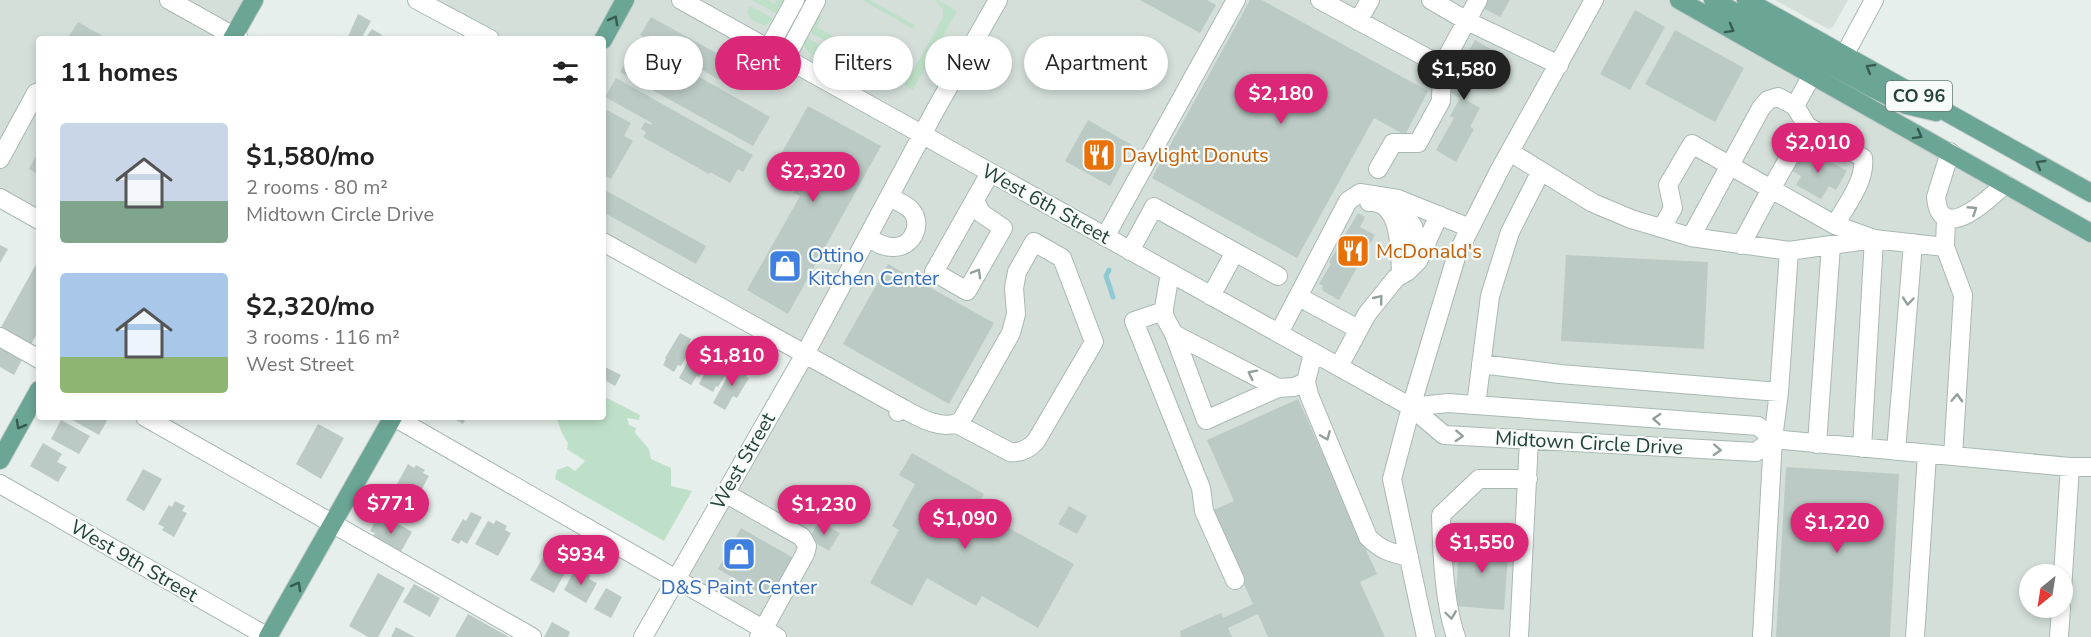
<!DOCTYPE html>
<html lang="en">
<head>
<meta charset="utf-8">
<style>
  :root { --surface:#fff; --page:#f6f6f6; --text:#222; --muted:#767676; --accent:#db2777 }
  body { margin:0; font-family:"Nunito Sans",sans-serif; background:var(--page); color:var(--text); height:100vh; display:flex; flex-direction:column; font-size:22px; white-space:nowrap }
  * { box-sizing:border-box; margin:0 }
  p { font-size:20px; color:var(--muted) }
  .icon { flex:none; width:33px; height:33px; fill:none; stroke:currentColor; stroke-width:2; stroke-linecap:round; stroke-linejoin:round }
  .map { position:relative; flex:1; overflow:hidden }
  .sheet { position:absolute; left:36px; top:36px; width:570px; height:384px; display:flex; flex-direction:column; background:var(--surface); border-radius:6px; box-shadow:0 3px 9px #0003 }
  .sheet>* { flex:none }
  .banner { position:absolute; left:624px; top:36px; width:570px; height:54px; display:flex; gap:12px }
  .needle { width:39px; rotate:210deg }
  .controls { position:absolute; left:2019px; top:564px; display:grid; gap:12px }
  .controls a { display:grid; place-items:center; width:54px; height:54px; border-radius:50%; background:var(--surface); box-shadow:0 3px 9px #0003; font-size:30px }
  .price { position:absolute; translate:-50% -51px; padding:0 14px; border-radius:21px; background:var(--accent); color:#fff; font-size:20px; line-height:39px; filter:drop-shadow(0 2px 3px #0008) }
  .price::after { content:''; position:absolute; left:50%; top:36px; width:18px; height:14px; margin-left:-9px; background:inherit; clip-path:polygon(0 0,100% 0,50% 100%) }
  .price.on { background:#222; color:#fff }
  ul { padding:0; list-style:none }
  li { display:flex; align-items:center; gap:18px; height:150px; padding:0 24px }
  li span { display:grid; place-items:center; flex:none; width:168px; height:120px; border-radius:6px; color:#555 }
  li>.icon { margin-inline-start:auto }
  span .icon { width:72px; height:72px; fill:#fffc; stroke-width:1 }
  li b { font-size:26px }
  h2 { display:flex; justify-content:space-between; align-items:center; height:72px; padding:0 24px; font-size:26px }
  .chip { padding:0 21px; border-radius:27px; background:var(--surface); box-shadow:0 3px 9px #0003; font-size:21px; line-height:54px }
  .chip.on { background:var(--accent); color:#fff }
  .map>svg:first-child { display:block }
  .built { fill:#d4dfda; fill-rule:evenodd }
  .green { fill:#bfe0c8 }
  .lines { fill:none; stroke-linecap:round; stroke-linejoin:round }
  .stream { stroke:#8ec9d4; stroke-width:5 }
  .building { fill:#bbcac4 }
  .minor-casing { stroke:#a8b8b2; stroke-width:20 }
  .major-casing { stroke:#c2cac8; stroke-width:20 }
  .minor { stroke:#fff; stroke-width:18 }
  .major { stroke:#6aa596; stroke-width:18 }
  .oneway { stroke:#365b51 }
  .oneway2 { stroke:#92a09c }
  .labels { text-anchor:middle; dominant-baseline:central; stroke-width:4.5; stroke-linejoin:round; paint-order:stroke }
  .shield { fill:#f7fbf9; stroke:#637a73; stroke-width:1.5 }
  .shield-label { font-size:18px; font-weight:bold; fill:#24423a }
  .food-label { font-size:20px; fill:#c56008; stroke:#f7fbf9; text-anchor:start }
  .street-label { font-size:20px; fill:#24423a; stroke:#f7fbf9 }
  .shop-label { font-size:20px; fill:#366cbe; stroke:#f7fbf9; text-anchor:start }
</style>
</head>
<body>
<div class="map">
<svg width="2091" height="637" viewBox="0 0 2091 637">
  <rect width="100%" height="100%" fill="#e6efeb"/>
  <path class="built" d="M0,0H254L232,39H39V220L0,198Z
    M434,0H1679L2091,233V637H778L675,578L805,354L603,242V39H505ZM2030,574H2062V608H2030Z
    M1775,0H1848L1833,27L1828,29Z"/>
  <path class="green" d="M752,0H767L774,4L777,0H785L777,14Z
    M862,0H870L915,25L913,29Z
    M935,0H938L957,11L913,90L808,31L819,13L822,17L817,27L852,47L859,37H862L863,39L858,50L909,78L943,17V10Z
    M750,6L774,19L765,26L750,19L747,12Z
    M805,36L829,50L826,55L817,57C807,51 801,49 805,36Z
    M603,396L640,415L639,420L627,418L629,425L636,428L635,433L649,449L651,459L671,468V486L692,491L664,541L555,479L557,470L568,466L575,471L585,461L567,449L568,443L562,433L556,417H603Z"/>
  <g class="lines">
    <path class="stream" d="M1109,270L1106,276L1113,297"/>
  </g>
  <path class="building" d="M1140,0H1207L1216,5L1200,33Z
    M1250,0H1262L1428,91L1405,135L1374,118L1297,258L1152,178Z
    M1487,0H1510L1500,17L1483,8Z
    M1635,10L1665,27L1630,90L1600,74Z
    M358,14L371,21L361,39H347Z
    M651,17L738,65L727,84L640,35Z
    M78,22L108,39H67Z
    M372,29L382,35L380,39H365Z
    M1675,30L1744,68L1715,122L1645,84Z
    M1475,40L1494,51L1466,100L1480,108L1470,127L1474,129L1456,162L1436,150L1454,118L1450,116L1460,98L1446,90Z
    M637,42L770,117L753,146L620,72Z
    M616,78L753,155L743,172L738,169L730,183L710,172L709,174L643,137L646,132L641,129L645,122L651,125L652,123L605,97Z
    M808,106L881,146L788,314L747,290L800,196L793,193L802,178L776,163Z
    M603,108L631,123L624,136L633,141L611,179L603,175Z
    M1088,120L1132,145L1110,186L1065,161Z
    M1805,148L1847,171L1836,190L1829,186L1821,199L1796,185L1801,176L1792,171Z
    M39,150V175L29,169Z
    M603,189L706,246L696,264L603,212Z
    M1358,213L1365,217L1360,227L1375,235L1339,300L1323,291L1322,288L1323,286L1319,284L1331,264L1329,262Z
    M0,245L8,249L0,263Z
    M1566,255L1708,262L1704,349L1561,341Z
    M39,259V330L28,350L0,329Z
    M888,264L994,323L949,404L843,344Z
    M680,333L691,339L689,344L692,346L681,366L678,365L674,372L663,365L666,359L665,358Z
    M697,345L704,350L702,353L710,357L699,377L697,376L691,385L679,378Z
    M0,348L22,360L14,375L0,367Z
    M719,357L728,361L726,365L730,367L718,387L716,386L713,392L699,384L713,358L717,360Z
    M739,366L749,371L746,377L749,378L737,398L733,396L725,410L713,403L732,368L736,370Z
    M605,367L621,375L615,386L603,379Z
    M1298,399L1377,574L1360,582L1385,637H1268L1258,614L1228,628L1232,637H1181L1180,631L1221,613L1223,618L1253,604L1211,511L1234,501L1207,440Z
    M67,417H109L99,435Z
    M451,417H467L463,424Z
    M61,420L90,436L79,454L51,439Z
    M318,424L344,438L321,479L296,464Z
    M43,443L62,454L57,462L67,467L58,482L30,466Z
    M912,453L984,494L973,513L1007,531L1009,528L1074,564L1038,628L982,596L976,606L927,578L912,606L870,583L899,530L892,526L915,484L899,475Z
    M408,464L414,468L416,465L425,470L423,473L429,476L418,496L397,484Z
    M1786,467L1899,474L1890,637H1776Z
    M143,469L162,479L144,511L126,500Z
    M175,501L185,506L182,511L187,513L174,537L162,530L164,527L158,524L169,505L172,507Z
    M1069,506L1087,516L1077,534L1058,524Z
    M471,512L482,517L467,544L461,540L459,544L451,540L463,519L466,521Z
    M385,516L412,532L399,555L371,539L375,533L370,531L376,520L381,523Z
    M496,520L507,526L505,530L511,533L498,556L475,544L488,521L494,524Z
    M819,521L840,533L829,551L809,539Z
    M741,528L795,559L771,599L718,569Z
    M1460,538L1509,542L1504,610L1455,606Z
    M550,552L567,562L565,565L568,567L554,593L530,580L545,554L548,555Z
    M574,571L581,574L583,571L590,575L589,579L597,583L586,603L564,590Z
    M378,573L405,588L378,637H368L349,626Z
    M414,584L440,598L430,617L403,602Z
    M606,588L622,597L611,618L594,609Z
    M468,614L509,637H455Z
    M552,622L570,632L568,637H544Z
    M396,627L415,637H391Z"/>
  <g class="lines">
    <g class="minor-casing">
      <path id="minor" d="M169,0L239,39
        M417,0L490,39
        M681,0L1411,407L1444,435L1756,452L1773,439
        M1320,0L1442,66
        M1431,0L1467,21L1559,65
        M1358,21L1370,0
        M768,49L795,0
        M1845,54L1874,0
        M785,59L816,1
        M1812,75L1795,106L1807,126L1771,189L1835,225L1874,239L1945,247
        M1807,126L1863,158C1866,181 1846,205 1835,225
        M1510,152L1593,203L1631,219L1691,237L1789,251L1874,239L1862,448
        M1950,152L1936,197C1940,246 1989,199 2005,184
        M0,159L36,93L39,92
        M1378,169L1393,143H1418L1441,101L1442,66L1478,0
        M0,198L39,220
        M975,200L981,213L1003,228L967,291L934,272L990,173
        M1369,202C1402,199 1400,253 1401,275
        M1390,210C1420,223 1419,232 1404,258
        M1946,217L1945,247L1963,295L1953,456
        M1662,228L1673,208L1668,185L1692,144L1771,189L1741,245
        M1105,237L1236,0
        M1691,237L1761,108L1768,100L1778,97L1795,106
        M868,238C876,242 885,248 894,247C913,247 924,223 910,209C905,204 896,201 890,197
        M603,242L902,408
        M1130,251L1154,207L1278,276
        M1170,273L1163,314L1174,334L1278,388L1294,387L1306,382
        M1211,296L1235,252
        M1299,297L1358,329
        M1164,311L1134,321L1201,488L1204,511L1235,580
        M1279,333L1348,201L1360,193L1398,199L1470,228
        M1174,334L1206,420L1278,388
        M0,337L39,359
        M1313,353L1306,382L1309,395L1368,537C1380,550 1392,553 1409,557
        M1481,364L1560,374L1779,392
        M1339,366L1367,314L1396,278L1408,271L1418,261L1439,215
        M1476,405L1490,296L1510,232L1541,171
        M1411,407L1448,403L1758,426L1773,439L2070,467H2091
        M898,412L902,408C918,417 943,432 961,421L1011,333L1016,314L1014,288L1017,272L1034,242L1062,258L1094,342L1036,441C1029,449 1020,453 1010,452L957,424
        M145,417L532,637
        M394,417L777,637
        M1817,444L1831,245
        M1896,451L1913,243
        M0,484L268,637
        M725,493L802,537L807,546L805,554L759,637
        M2062,590L2070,467
        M643,637L805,354L937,107L998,0
        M1426,637L1392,479L1411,407L1457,254L1499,171L1594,0
        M1456,637C1444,603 1442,551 1441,515L1479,479H1528
        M1519,637L1529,440
        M1762,637L1773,439L1779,392L1789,251
        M1915,637L1927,454
        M2059,637L2061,608"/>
    </g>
    <g class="major-casing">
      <path id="major" d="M1679,0L2091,233
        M1713,0L1874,89L1906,105L1936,112
        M1746,0L2091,193
        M232,39L254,0
        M603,40L625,0
        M0,460L39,390
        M268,637L393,417"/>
    </g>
    <use href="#minor" class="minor"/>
    <use href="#major" class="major"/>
  </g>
  <defs><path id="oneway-chevron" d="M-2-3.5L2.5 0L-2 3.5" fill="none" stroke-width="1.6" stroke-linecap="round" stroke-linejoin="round" transform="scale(1.5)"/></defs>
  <g class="oneway">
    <use href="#oneway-chevron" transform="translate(614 20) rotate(-61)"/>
    <use href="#oneway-chevron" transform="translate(1730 29) rotate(29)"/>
    <use href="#oneway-chevron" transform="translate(1870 68) rotate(-150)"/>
    <use href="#oneway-chevron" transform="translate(1918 135) rotate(29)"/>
    <use href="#oneway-chevron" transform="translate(2040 164) rotate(-150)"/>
    <use href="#oneway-chevron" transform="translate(20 425) rotate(119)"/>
    <use href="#oneway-chevron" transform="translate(297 586) rotate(-61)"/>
  </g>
  <g class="oneway2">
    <use href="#oneway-chevron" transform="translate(1973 210) rotate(-33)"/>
    <use href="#oneway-chevron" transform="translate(977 273) rotate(-60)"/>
    <use href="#oneway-chevron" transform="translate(1379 299) rotate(-51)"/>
    <use href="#oneway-chevron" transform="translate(1908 301) rotate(95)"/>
    <use href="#oneway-chevron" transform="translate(1252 374) rotate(-153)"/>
    <use href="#oneway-chevron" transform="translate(1957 398) rotate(-87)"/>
    <use href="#oneway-chevron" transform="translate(1657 419) rotate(-176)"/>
    <use href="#oneway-chevron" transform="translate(1326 436) rotate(67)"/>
    <use href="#oneway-chevron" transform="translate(1459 436) rotate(3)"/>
    <use href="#oneway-chevron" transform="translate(1717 450) rotate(3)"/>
    <use href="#oneway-chevron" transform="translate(1451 615) rotate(82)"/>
  </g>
  <defs>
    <g id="restaurant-square" transform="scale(1.725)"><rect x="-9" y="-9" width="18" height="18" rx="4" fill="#e8710a" stroke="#f7fbf9"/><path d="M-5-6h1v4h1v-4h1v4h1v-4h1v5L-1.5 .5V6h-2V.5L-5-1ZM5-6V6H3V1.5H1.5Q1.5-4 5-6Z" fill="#fff"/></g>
    <g id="shop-square" transform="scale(1.725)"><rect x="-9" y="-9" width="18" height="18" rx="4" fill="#3f7fe0" stroke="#f7fbf9"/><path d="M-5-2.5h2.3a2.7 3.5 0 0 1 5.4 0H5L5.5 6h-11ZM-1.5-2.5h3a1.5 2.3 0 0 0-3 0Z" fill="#fff"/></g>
  </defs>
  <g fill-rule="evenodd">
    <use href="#restaurant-square" x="1099" y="155"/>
    <use href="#restaurant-square" x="1353" y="251"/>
    <use href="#shop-square" x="785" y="266"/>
    <use href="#shop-square" x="739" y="554"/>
  </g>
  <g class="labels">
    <rect class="shield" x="1886" y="81" width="66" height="30" rx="4.5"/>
    <g class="shield-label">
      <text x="1919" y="96">CO 96</text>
    </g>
    <g class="food-label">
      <text x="1122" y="155">Daylight Donuts</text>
      <text x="1376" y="251">McDonald's</text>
    </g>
    <g class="street-label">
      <text transform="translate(1046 204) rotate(29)">West 6th Street</text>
      <text transform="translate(1589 443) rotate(3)">Midtown Circle Drive</text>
      <text transform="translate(743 461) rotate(-60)">West Street</text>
      <text transform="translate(134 561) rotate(30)">West 9th Street</text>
    </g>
    <g class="shop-label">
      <text x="808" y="255">Ottino<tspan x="808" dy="23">Kitchen Center</tspan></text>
      <text x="739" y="587" text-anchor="middle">D&amp;S Paint Center</text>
    </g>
  </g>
</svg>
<div class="controls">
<a><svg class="needle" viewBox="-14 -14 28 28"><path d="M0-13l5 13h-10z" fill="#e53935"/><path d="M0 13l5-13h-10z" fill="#767676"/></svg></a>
</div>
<b class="price on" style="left:1464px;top:101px">$1,580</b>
<b class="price" style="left:1281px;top:125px">$2,180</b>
<b class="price" style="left:1818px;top:174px">$2,010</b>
<b class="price" style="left:813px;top:203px">$2,320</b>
<b class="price" style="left:732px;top:387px">$1,810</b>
<b class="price" style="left:391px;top:535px">$771</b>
<b class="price" style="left:824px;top:536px">$1,230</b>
<b class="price" style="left:965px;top:550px">$1,090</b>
<b class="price" style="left:1837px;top:554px">$1,220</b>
<b class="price" style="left:1482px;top:574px">$1,550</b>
<b class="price" style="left:581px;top:586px">$934</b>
<div class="banner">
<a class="chip">Buy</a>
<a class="chip on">Rent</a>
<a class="chip">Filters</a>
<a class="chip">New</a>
<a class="chip">Apartment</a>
</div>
<section class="sheet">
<h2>11 homes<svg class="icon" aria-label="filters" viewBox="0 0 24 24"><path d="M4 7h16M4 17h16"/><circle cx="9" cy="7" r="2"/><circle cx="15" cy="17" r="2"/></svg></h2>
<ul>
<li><span style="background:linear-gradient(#c9d6e8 65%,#7fa58c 0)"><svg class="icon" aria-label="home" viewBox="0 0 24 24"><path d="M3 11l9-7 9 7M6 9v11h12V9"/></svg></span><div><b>$1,580/mo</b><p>2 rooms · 80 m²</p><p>Midtown Circle Drive</p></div></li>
<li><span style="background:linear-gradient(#a9c7e8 70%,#8fb573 0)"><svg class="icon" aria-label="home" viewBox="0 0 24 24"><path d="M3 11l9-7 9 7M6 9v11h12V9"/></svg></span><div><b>$2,320/mo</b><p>3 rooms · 116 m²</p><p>West Street</p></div></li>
</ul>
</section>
</div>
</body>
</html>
